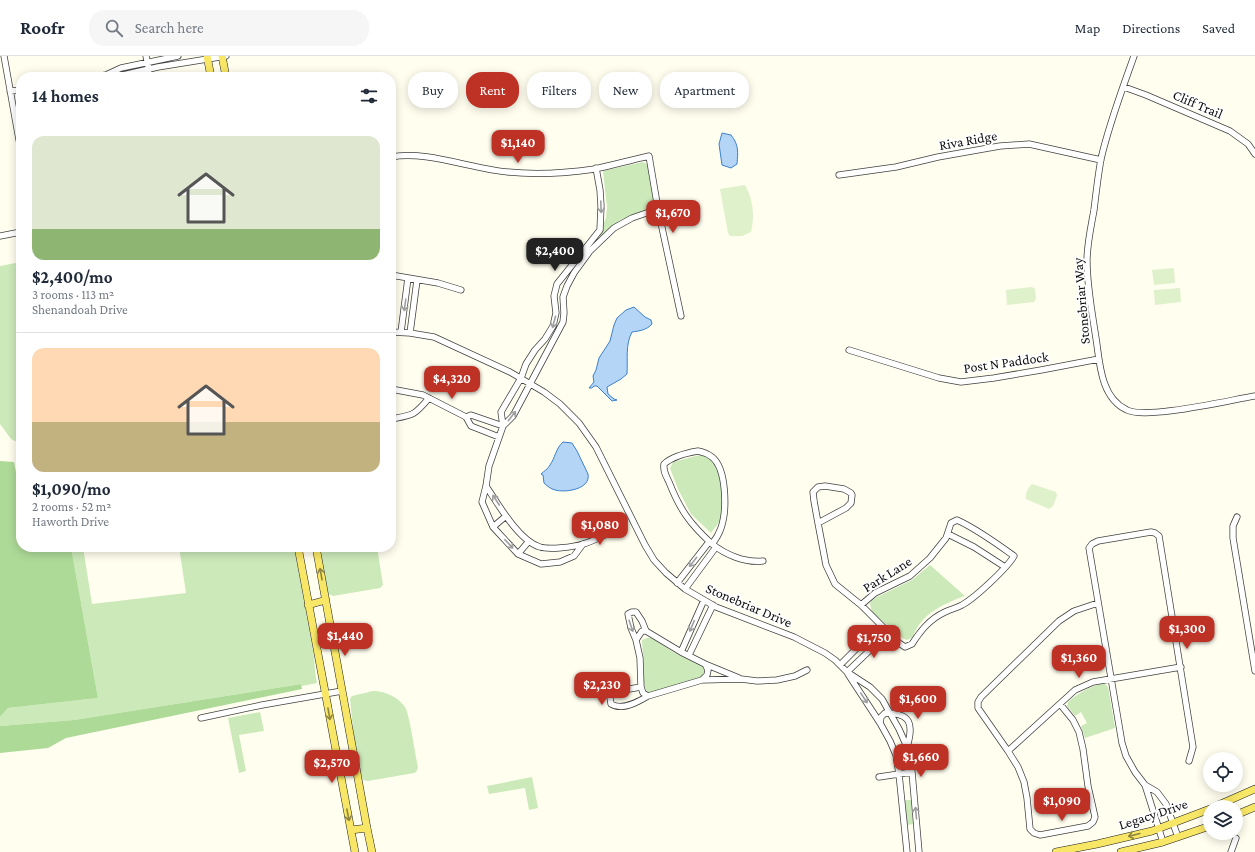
<!DOCTYPE html>
<html lang="en">
<head>
<meta charset="utf-8">
<style>
  :root { --surface:#fff; --page:#f6f6f7; --text:#1f2937; --muted:#747a83; --line:#e0e1e3; --accent:#be3226 }
  body { margin:0; font-family:"Crimson Pro",serif; background:var(--page); color:var(--text); height:100vh; display:flex; flex-direction:column; font-size:15px; white-space:nowrap }
  * { box-sizing:border-box; margin:0 }
  p { font-size:13px; color:var(--muted) }
  .icon { flex:none; width:22px; height:22px; fill:none; stroke:currentColor; stroke-width:2; stroke-linecap:round; stroke-linejoin:round }
  .map { position:relative; flex:1; overflow:hidden }
  .details { position:absolute; left:16px; top:16px; width:380px; height:480px; display:flex; flex-direction:column; background:var(--surface); border-radius:16px; box-shadow:0 2px 10px #0003 }
  .details>* { flex:none }
  .guide { position:absolute; left:408px; top:16px; width:380px; height:36px; display:flex; gap:8px }
  .fabs { position:absolute; left:1203px; top:696px; display:grid; gap:8px }
  .fabs a { display:grid; place-items:center; width:40px; height:40px; border-radius:50%; background:var(--surface); box-shadow:0 2px 10px #0003; font-size:20px }
  .price { position:absolute; translate:-50% -34px; padding:0 9px; border-radius:8px; background:var(--accent); color:#fff; font-size:13px; line-height:26px; filter:drop-shadow(0 1px 2px #0008) }
  .price::after { content:''; position:absolute; left:50%; top:24px; width:12px; height:9px; margin-left:-6px; background:inherit; clip-path:polygon(0 0,100% 0,50% 100%) }
  .price.on { background:#222; color:#fff }
  ul { padding:0; list-style:none }
  li { display:grid; align-content:center; gap:8px; height:212px; padding:0 16px }
  li+li { border-top:1px solid var(--line) }
  li span { display:grid; place-items:center; height:124px; border-radius:12px; color:#555 }
  li>.icon { margin-inline-start:auto }
  span .icon { width:72px; height:72px; fill:#fffc; stroke-width:1 }
  li b { font-size:17px }
  h2 { display:flex; justify-content:space-between; align-items:center; height:48px; padding:0 16px; font-size:17px }
  .tag { padding:0 14px; border-radius:16px; background:var(--surface); box-shadow:0 2px 10px #0003; font-size:14px; line-height:36px }
  .tag.on { background:var(--accent); color:#fff }
  header { display:flex; align-items:center; gap:24px; box-sizing:border-box; height:56px; padding:0 20px; background:var(--surface); border-bottom:1px solid var(--line) }
  header strong { font-size:19px }
  nav { display:flex; gap:22px; margin-inline-start:auto; font-size:14px }
  .search { width:280px; height:36px; background:var(--page); display:flex; align-items:center; gap:10px; box-sizing:border-box; padding:0 14px; border-radius:16px; color:var(--muted); font-size:15px }
  .map>svg:first-child { display:block }
  .green { fill:#cce9b9 }
  .forest { fill:#aeda98 }
  .pitch { fill:#dff1cb }
  .water { fill:#b4d5f6; stroke:#3b81cd }
  .lines { fill:none; stroke-linecap:round; stroke-linejoin:round }
  .minor-casing { stroke:#414141; stroke-width:7 }
  .major-casing { stroke:#1f1f1f; stroke-width:8 }
  .minor { stroke:#fff; stroke-width:5.5 }
  .major { stroke:#f8e666; stroke-width:7 }
  .oneway { stroke:#9f9f9f }
  .oneway2 { stroke:#8f853e }
  .labels { text-anchor:middle; dominant-baseline:central; stroke-width:4; stroke-linejoin:round; paint-order:stroke }
  .street-label { font-size:14px; fill:#0e0e0e; stroke:#fff }
</style>
</head>
<body>
<header>
<strong>Roofr</strong>
<div class="search"><svg class="icon" aria-label="search" viewBox="0 0 24 24"><circle cx="10" cy="10" r="6"/><path d="M15 15l6 6"/></svg>Search here</div>
<nav><a>Map</a><a>Directions</a><a>Saved</a></nav>
</header>
<div class="map">
<svg width="1255" height="796" viewBox="0 0 1255 796">
  <rect width="100%" height="100%" fill="#fffeef"/>
  <path class="green" d="M643,106L649,109L655,148L652,152L620,164L601,180L599,178L606,162L607,151L603,115Z
    M21,206V388L11,383L0,368V210Z
    M700,399C705,401 710,401 714,406C722,415 724,453 720,464C718,469 713,473 711,477L691,458L678,433L670,412L673,406Z
    M71,491H83L92,548L186,537L179,491H294L314,600L315,615L317,627L302,630L301,628L74,664L0,670V661L8,652L98,642Z
    M319,491H377L383,529L380,532L333,540L329,538L327,535Z
    M930,509L965,540C945,547 920,558 913,581L907,584L902,582L872,556L870,548L871,545L877,541L912,524Z
    M647,582H652L673,596L703,611L705,617L702,622L668,631L651,637C648,636 646,635 645,631C642,624 645,616 644,609C644,600 642,592 642,584Z
    M1100,628H1105L1108,631L1115,672L1085,682L1081,670L1087,667L1081,656L1075,660L1067,650L1068,646C1078,637 1088,632 1100,628Z
    M373,635C385,635 398,641 405,651C409,656 416,702 418,712L416,716L414,717L368,725L363,724L362,722L354,682L350,643L352,640Z
    M260,656L264,675L239,679L246,715L239,717L228,662Z
    M532,721L538,752L529,754L525,732L489,738L487,730Z
    M905,744H911L913,768L907,769Z"/>
  <path class="forest" d="M0,405L14,406L21,442V491H71L98,642L8,652L0,661Z
    M301,628L302,633L66,682L48,692L0,697V670L74,664Z"/>
  <path class="pitch" d="M745,129C753,143 755,160 751,176L742,180H730L728,177L720,133Z
    M1174,212L1175,227L1154,229L1152,214Z
    M1032,231L1035,233L1036,242L1034,246L1007,249L1006,234Z
    M1180,232L1181,246L1155,249L1154,234Z
    M1032,428L1056,436L1057,440L1053,450L1049,453L1026,443C1025,437 1028,432 1032,428Z"/>
  <path class="water" d="M722,77L731,79C739,89 738,96 737,108L731,112L722,109L719,88Z
    M634,251L645,261L651,264L652,268C647,274 639,275 632,276C625,289 628,304 627,318L621,323L607,331L608,338L614,343L617,344L612,345L597,330H594L592,332H589L594,326L593,320L596,314L599,302L610,285L614,269L617,262L626,254Z
    M563,386L572,387L577,395L588,418C591,433 566,437 555,434C551,433 547,430 544,427L543,419L541,418C544,415 548,413 550,409C555,402 556,392 563,386Z"/>
  <g class="lines">
    <g class="minor-casing">
      <path id="minor" d="M4,0L21,95
        M146,0L149,14
        M1134,0C1122,34 1109,68 1101,103C1098,120 1096,137 1094,154C1091,171 1087,188 1087,205C1087,233 1093,261 1097,289C1100,313 1103,343 1127,354C1146,364 1230,344 1255,340
        M108,18L121,12L178,0
        M94,21L106,19H123L158,11L226,0
        M1124,31L1146,39L1230,75L1248,88L1255,98
        M10,35L21,34
        M391,101C426,94 471,113 508,116C536,119 567,117 595,113C613,109 631,104 649,100L658,153L681,260
        M596,112L600,134L601,150L600,174L557,228L554,240L556,257L553,270L545,283L535,294L526,308L521,322L501,356L503,370L513,360L563,266L564,257L563,241L567,230L574,217L590,195L614,172L632,162L658,153
        M839,119L896,111L938,101L1000,90L1029,88L1101,104
        M0,180L21,176
        M391,219L438,227L461,234
        M391,276L410,277L434,281L510,316L544,336L560,348L579,367L596,391L645,489L654,504L666,517L685,533L716,551L794,581L825,597L835,604L847,616L870,631L882,643L899,673L907,691L912,716L919,796
        M401,276L408,222
        M410,277L417,224
        M849,294L939,322L961,326L994,322L1041,314L1099,303
        M391,333L423,339L466,361
        M391,363C413,359 414,360 429,342
        M499,381L471,370L466,361L471,359L503,370L489,410L486,430L482,446L493,471L518,498L541,508L560,506L574,500L583,488
        M698,395C703,396 708,398 712,401C727,413 727,455 721,472C719,478 716,483 712,488C690,468 680,454 669,426C666,420 663,415 664,408C673,400 686,397 698,395Z
        M486,430C498,448 519,485 540,491C549,494 574,491 583,488C592,486 602,480 611,476
        M825,430L844,433L851,437L852,439L851,447L846,452L818,467L814,445L813,436L818,431Z
        M1237,461L1233,470V482L1255,615
        M818,467L826,509L835,528L861,549L899,587L905,591L912,588C921,574 930,563 945,556C951,553 957,552 962,549C975,542 1007,512 1014,500C996,487 977,473 957,464L951,467L946,482L930,502L910,520L875,537L861,549
        M493,471L506,460
        M948,478L974,491L1005,511
        M712,488C726,499 745,507 763,505
        M518,498L529,485
        M677,527L709,486
        M685,533L716,491
        M642,575H646L681,596L705,608L708,614L707,619L702,624L648,640L643,637L641,631L640,602L636,584Z
        M636,584L631,572L628,558L632,556H636L642,565L646,575
        M681,596L704,544
        M689,599L713,549
        M705,608L739,622
        M840,609L880,569
        M847,616L888,577
        M848,618L880,667L890,685L896,699L899,718L907,796
        M702,624L741,623L757,625L777,624L795,620L807,614
        M641,631L611,636L610,641L611,648C622,655 638,646 648,640
        M1060,648L1073,664L1079,676L1083,693L1088,730L1095,761L1093,766L1088,770L1040,779L1034,777L1030,773L1027,742L1024,726L1018,711L1008,695L978,652V646L981,641L1059,565L1074,555L1098,547
        M201,662L262,649L342,635
        M880,667L881,661L885,657C911,657 914,668 907,691
        M1008,695L1075,634L1093,626L1181,611
        M879,721L912,716
        M1145,729L1157,736L1166,748L1178,781
        M1163,786L1145,729L1135,716L1126,700L1122,687L1089,492L1092,488L1098,485L1151,476L1155,477L1159,480L1193,691L1189,705
        M1231,796L1236,782"/>
    </g>
    <g class="major-casing">
      <path id="major" d="M207,0L211,21
        M222,0L226,21
        M298,491L355,796
        M316,491L367,772L372,796
        M308,549L326,544
        M1214,751L1255,733
        M1236,759L1255,751
        M351,774L367,772
        M1056,796L1097,788L1152,775L1210,753
        M1121,796L1163,786L1210,770"/>
    </g>
    <use href="#minor" class="minor"/>
    <use href="#major" class="major"/>
  </g>
  <defs><path id="oneway-shaft" d="M-6 0H5M1.5-3L5.5 0L1.5 3" fill="none" stroke-width="1.6" stroke-linecap="round" stroke-linejoin="round"/></defs>
  <g class="oneway">
    <use href="#oneway-shaft" transform="translate(601 151) rotate(88)"/>
    <use href="#oneway-shaft" transform="translate(405 249) rotate(98)"/>
    <use href="#oneway-shaft" transform="translate(554 266) rotate(105)"/>
    <use href="#oneway-shaft" transform="translate(512 360) rotate(-52)"/>
    <use href="#oneway-shaft" transform="translate(496 444) rotate(-123)"/>
    <use href="#oneway-shaft" transform="translate(509 488) rotate(47)"/>
    <use href="#oneway-shaft" transform="translate(693 506) rotate(128)"/>
    <use href="#oneway-shaft" transform="translate(631 570) rotate(71)"/>
    <use href="#oneway-shaft" transform="translate(692 570) rotate(113)"/>
    <use href="#oneway-shaft" transform="translate(864 642) rotate(57)"/>
    <use href="#oneway-shaft" transform="translate(916 757) rotate(-95)"/>
  </g>
  <g class="oneway2">
    <use href="#oneway-shaft" transform="translate(321 518) rotate(-100)"/>
    <use href="#oneway-shaft" transform="translate(329 658) rotate(80)"/>
    <use href="#oneway-shaft" transform="translate(348 759) rotate(79)"/>
    <use href="#oneway-shaft" transform="translate(1134 779) rotate(166)"/>
  </g>
  <g class="labels">
    <g class="street-label">
      <text transform="translate(1198 48) rotate(23)">Cliff Trail</text>
      <text transform="translate(968 84) rotate(-10)">Riva Ridge</text>
      <text transform="translate(1081 245) rotate(-95)">Stonebriar Way</text>
      <text transform="translate(1006 306) rotate(-8)">Post N Paddock</text>
      <text transform="translate(887 518) rotate(-32)">Park Lane</text>
      <text transform="translate(749 549) rotate(23)">Stonebriar Drive</text>
      <text transform="translate(1153 758) rotate(-18)">Legacy Drive</text>
    </g>
  </g>
</svg>
<div class="fabs">
<a><svg class="icon" aria-label="locate" viewBox="0 0 24 24"><circle cx="12" cy="12" r="6"/><path d="M12 2v4M12 18v4M2 12h4M18 12h4"/></svg></a>
<a><svg class="icon" aria-label="layers" viewBox="0 0 24 24"><path d="M12 4l9 5-9 5-9-5zM3 14l9 5 9-5"/></svg></a>
</div>
<b class="price" style="left:518px;top:108px">$1,140</b>
<b class="price" style="left:673px;top:178px">$1,670</b>
<b class="price on" style="left:555px;top:216px">$2,400</b>
<b class="price" style="left:452px;top:344px">$4,320</b>
<b class="price" style="left:600px;top:490px">$1,080</b>
<b class="price" style="left:1187px;top:594px">$1,300</b>
<b class="price" style="left:345px;top:601px">$1,440</b>
<b class="price" style="left:874px;top:603px">$1,750</b>
<b class="price" style="left:1079px;top:623px">$1,360</b>
<b class="price" style="left:602px;top:650px">$2,230</b>
<b class="price" style="left:918px;top:664px">$1,600</b>
<b class="price" style="left:921px;top:722px">$1,660</b>
<b class="price" style="left:332px;top:728px">$2,570</b>
<b class="price" style="left:1062px;top:766px">$1,090</b>
<div class="guide">
<a class="tag">Buy</a>
<a class="tag on">Rent</a>
<a class="tag">Filters</a>
<a class="tag">New</a>
<a class="tag">Apartment</a>
</div>
<section class="details">
<h2>14 homes<svg class="icon" aria-label="filters" viewBox="0 0 24 24"><path d="M4 7h16M4 17h16"/><circle cx="9" cy="7" r="2"/><circle cx="15" cy="17" r="2"/></svg></h2>
<ul>
<li><span style="background:linear-gradient(#dfe7d0 75%,#8fb573 0)"><svg class="icon" aria-label="home" viewBox="0 0 24 24"><path d="M3 11l9-7 9 7M6 9v11h12V9"/></svg></span><div><b>$2,400/mo</b><p>3 rooms · 113 m²</p><p>Shenandoah Drive</p></div></li>
<li><span style="background:linear-gradient(#ffd9b3 60%,#c2b280 0)"><svg class="icon" aria-label="home" viewBox="0 0 24 24"><path d="M3 11l9-7 9 7M6 9v11h12V9"/></svg></span><div><b>$1,090/mo</b><p>2 rooms · 52 m²</p><p>Haworth Drive</p></div></li>
</ul>
</section>
</div>
</body>
</html>
